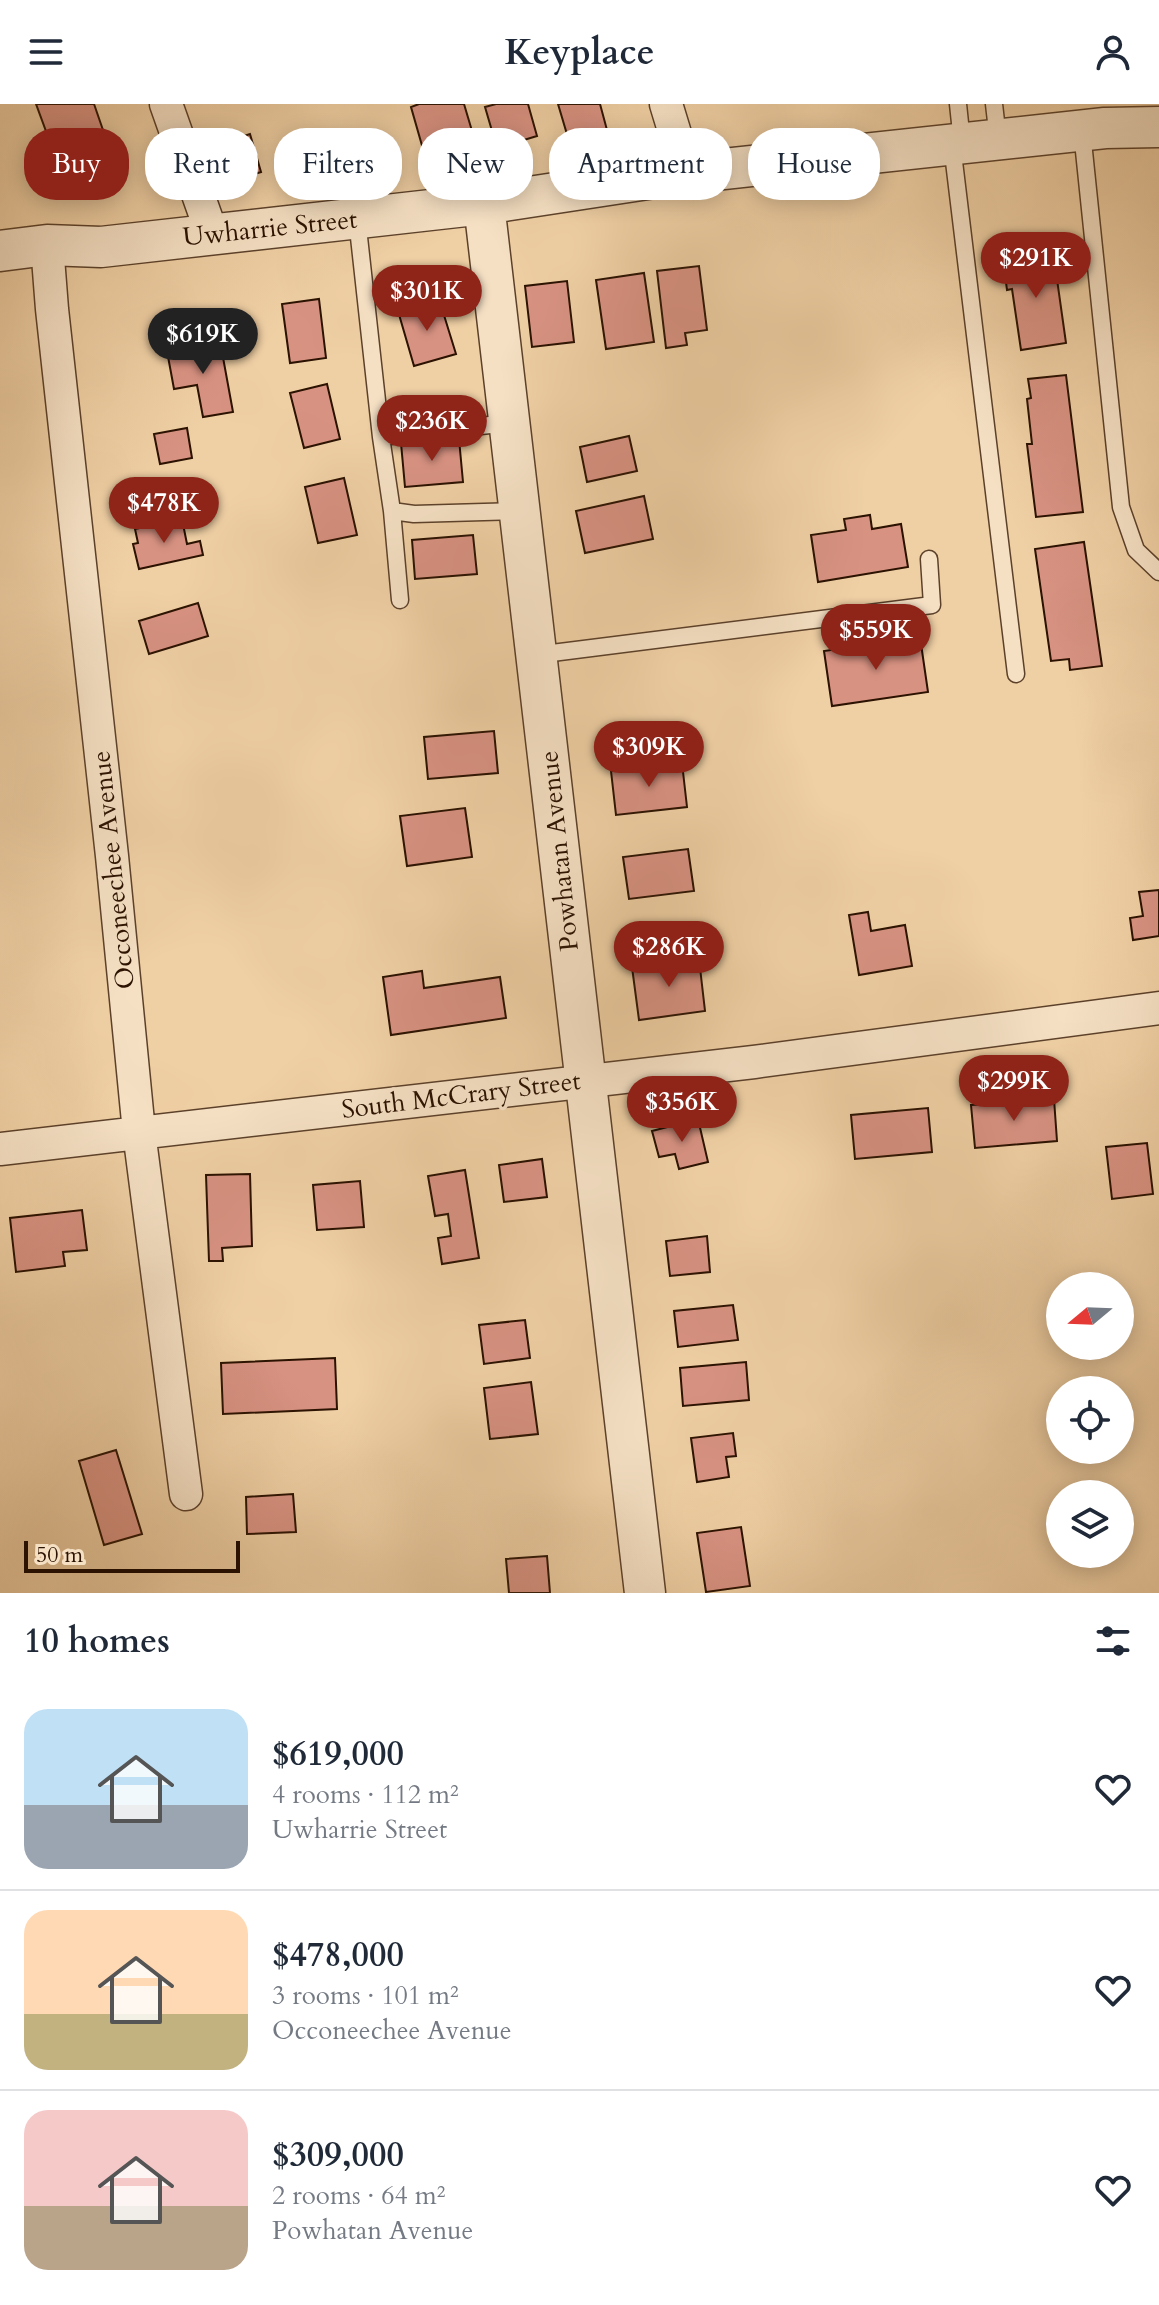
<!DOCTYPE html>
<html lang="en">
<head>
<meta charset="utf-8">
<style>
  :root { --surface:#fff; --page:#f6f6f7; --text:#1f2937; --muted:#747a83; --line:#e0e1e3; --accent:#8f2418 }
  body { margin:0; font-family:Cardo,serif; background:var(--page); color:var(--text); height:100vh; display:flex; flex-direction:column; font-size:30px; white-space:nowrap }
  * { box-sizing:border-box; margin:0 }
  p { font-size:26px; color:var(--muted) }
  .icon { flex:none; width:44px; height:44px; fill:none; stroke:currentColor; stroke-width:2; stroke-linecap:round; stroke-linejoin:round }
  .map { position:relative; height:1489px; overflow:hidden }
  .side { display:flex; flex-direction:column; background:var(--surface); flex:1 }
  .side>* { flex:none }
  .top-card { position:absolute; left:24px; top:24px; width:1112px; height:72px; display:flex; gap:16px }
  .needle { width:52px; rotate:251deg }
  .buttons { position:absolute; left:1046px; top:1168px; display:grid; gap:16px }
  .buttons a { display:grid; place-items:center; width:88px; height:88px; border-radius:50%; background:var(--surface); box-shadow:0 4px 20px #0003; font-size:40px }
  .scale { position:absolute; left:24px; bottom:20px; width:216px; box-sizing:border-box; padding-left:8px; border:4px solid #2b1201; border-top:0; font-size:22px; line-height:28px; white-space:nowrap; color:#2b1201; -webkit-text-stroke:6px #f5e0c4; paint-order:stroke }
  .price { position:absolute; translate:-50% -68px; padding:0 18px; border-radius:28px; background:var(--accent); color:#fff; font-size:26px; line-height:52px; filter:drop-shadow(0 2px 4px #0008) }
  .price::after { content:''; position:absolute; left:50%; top:48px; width:24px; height:18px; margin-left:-12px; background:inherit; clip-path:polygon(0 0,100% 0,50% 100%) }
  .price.current { background:#222; color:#fff }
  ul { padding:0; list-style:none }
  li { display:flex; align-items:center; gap:24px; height:200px; padding:0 24px }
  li+li { border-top:2px solid var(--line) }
  li span { display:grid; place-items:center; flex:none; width:224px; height:160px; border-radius:24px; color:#555 }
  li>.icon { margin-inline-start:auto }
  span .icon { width:96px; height:96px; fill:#fffc; stroke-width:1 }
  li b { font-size:34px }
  h2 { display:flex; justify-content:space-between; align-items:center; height:96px; padding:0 24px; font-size:34px }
  .tag { padding:0 28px; border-radius:32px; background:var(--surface); box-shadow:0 4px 20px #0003; font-size:28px; line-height:72px }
  .tag.current { background:var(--accent); color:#fff }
  header { display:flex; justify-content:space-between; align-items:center; height:104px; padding:0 24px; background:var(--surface); font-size:36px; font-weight:700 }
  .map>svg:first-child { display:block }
  .building { fill:#d89282; stroke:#2b1201; stroke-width:2 }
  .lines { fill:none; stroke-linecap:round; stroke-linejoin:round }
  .service-casing { stroke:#5c412a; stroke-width:19 }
  .minor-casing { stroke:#5c412a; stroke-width:35 }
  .tertiary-casing { stroke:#5c412a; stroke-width:43 }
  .service { stroke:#f5e0c4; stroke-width:16 }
  .minor { stroke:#f5e0c4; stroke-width:32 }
  .tertiary { stroke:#f5e0c4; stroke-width:40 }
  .labels { text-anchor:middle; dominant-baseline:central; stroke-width:7; stroke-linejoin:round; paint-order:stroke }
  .street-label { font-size:26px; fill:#2b1201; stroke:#f5e0c4 }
</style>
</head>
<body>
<header><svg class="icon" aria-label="menu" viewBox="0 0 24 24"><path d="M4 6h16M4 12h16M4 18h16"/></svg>Keyplace<svg class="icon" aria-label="person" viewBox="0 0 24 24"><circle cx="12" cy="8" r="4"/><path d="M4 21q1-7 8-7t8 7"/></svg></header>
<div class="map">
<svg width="1159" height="1489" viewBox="0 0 1159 1489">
  <rect width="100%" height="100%" fill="#efcfa4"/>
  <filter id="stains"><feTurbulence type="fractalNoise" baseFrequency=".0025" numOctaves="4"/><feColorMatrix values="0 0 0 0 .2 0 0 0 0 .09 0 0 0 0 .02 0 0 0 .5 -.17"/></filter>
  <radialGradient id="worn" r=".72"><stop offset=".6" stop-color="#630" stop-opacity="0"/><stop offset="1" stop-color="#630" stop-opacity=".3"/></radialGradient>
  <path class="building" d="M36,0H94L103,26L82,33L84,38L54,49Z
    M419,0H464L475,37L425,52L411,3Z
    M496,0H528L537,32L497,44L485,3Z
    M558,0H600L607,26L569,37Z
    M250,30L261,68L221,80L210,43Z
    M1053,147L1066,239L1021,246L1012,185L1007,186L1003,155Z
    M699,162L707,226L685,229L687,241L666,244L657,167Z
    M644,169L654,238L606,245L596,176Z
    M567,177L574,238L532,243L525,182Z
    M319,195L326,254L290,259L282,200Z
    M439,195L456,250L414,262L398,207Z
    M220,237L233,308L203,313L197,281L174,285L167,247Z
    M1066,271L1083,408L1036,413L1027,340H1032L1027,295L1031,294L1028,275Z
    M327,280L340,335L304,344L290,289Z
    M187,324L192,354L160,360L154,330Z
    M629,332L637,367L587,378L580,343Z
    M459,335L463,378L405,383L401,339Z
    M344,374L357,431L318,439L305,383Z
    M644,392L653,435L585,449L576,407Z
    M870,411L872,425L901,420L908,463L818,478L811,431L846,426L844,415Z
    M182,415L187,440L200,437L203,451L139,465L133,440L138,439L135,425Z
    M473,431L477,470L415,475L412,436Z
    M1084,438L1102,562L1070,566L1069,555L1051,557L1035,445Z
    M198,499L208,532L149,550L139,517Z
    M920,533L928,588L832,602L824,547Z
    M494,627L498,669L428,675L424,633Z
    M682,659L687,703L616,711L611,667Z
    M465,704L472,753L407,762L400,712Z
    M688,745L694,787L629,795L623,753Z
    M1159,786V832L1133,836L1130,814L1143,812L1139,788Z
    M868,808L871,827L905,821L912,862L859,871L849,811Z
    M699,855L705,907L639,916L632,863Z
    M422,867L424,884L500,873L506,914L391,931L383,873Z
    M1054,995L1057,1037L975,1044L971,1001Z
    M928,1004L932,1048L855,1055L851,1011Z
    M698,1015L708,1058L679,1065L675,1050L659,1053L652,1027Z
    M1147,1039L1153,1090L1112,1095L1106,1043Z
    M542,1055L547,1093L504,1098L499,1061Z
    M465,1066L479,1154L442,1160L438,1134L451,1132L448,1110L435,1112L428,1072Z
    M250,1070L252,1142L222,1144L223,1157H209L206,1071Z
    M360,1077L364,1123L317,1126L313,1081Z
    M82,1106L87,1146L63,1148L65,1162L16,1168L10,1114Z
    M707,1132L710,1168L670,1172L666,1137Z
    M733,1201L738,1236L678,1243L674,1207Z
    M525,1216L530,1254L484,1260L479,1221Z
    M335,1254L337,1305L223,1310L221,1259Z
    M746,1258L749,1296L683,1302L680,1264Z
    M531,1278L538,1330L490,1335L484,1284Z
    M733,1329L736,1352L726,1353L729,1373L697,1378L691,1334Z
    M116,1346L142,1430L104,1441L79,1357Z
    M293,1390L296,1428L247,1430L246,1393Z
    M741,1423L750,1482L706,1488L697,1429Z
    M547,1452L550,1489H509L506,1455Z"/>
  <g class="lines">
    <g class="service-casing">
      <path id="service" d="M958,0L962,38
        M994,0L998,35
        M1082,28L1121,403L1136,446L1159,468
        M952,41L1016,570
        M357,115L381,333L392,407L400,496
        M381,333L508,319
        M392,407L414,410L518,407
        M536,551L932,501L929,455"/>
    </g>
    <g class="minor-casing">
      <path id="minor" d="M166,0L212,130
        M666,0L687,69
        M47,141L52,205L112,752L139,1028L186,1390
        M0,1045L754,958L1159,904"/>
    </g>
    <g class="tertiary-casing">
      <path id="tertiary" d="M484,100L645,1489
        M0,147L47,141L101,143L484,100L687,69L1105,24L1159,23"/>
    </g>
    <use href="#service" class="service"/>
    <use href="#minor" class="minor"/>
    <use href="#tertiary" class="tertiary"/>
  </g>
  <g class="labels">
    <g class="street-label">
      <text transform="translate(270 124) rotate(-6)">Uwharrie Street</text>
      <text transform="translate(559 747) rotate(-96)">Powhatan Avenue</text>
      <text transform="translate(113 766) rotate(-96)">Occoneechee Avenue</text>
      <text transform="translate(461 991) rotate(-7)">South McCrary Street</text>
    </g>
  </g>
  <rect width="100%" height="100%" filter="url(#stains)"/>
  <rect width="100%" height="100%" fill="url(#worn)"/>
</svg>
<div class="buttons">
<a><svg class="needle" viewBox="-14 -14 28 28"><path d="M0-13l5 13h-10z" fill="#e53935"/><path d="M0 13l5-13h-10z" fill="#747a83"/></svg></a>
<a><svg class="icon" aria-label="locate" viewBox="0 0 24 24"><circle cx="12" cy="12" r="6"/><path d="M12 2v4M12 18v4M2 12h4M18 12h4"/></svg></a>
<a><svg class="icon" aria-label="layers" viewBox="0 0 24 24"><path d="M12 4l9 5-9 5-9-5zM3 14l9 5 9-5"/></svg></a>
</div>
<div class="scale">50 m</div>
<b class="price" style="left:1036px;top:196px">$291K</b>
<b class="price" style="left:427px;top:229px">$301K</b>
<b class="price current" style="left:203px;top:272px">$619K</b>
<b class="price" style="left:432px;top:359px">$236K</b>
<b class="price" style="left:164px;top:441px">$478K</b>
<b class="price" style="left:876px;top:568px">$559K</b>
<b class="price" style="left:649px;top:685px">$309K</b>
<b class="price" style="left:669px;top:885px">$286K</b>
<b class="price" style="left:1014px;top:1019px">$299K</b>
<b class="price" style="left:682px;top:1040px">$356K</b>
<div class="top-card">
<a class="tag current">Buy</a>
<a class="tag">Rent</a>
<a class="tag">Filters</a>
<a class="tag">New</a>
<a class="tag">Apartment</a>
<a class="tag">House</a>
</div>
</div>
<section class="side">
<h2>10 homes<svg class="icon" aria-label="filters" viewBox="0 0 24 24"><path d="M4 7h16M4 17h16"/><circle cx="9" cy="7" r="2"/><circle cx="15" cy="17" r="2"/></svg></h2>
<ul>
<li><span style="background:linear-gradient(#bfe0f5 60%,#9aa5b1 0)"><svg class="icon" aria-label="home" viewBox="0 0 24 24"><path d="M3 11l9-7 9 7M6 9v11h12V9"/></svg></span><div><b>$619,000</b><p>4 rooms · 112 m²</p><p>Uwharrie Street</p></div><svg class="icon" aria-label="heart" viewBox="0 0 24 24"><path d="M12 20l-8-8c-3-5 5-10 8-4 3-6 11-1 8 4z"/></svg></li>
<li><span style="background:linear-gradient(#ffd9b3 65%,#c2b280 0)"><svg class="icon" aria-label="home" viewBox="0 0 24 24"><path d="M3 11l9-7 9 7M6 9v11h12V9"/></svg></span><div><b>$478,000</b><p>3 rooms · 101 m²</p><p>Occoneechee Avenue</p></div><svg class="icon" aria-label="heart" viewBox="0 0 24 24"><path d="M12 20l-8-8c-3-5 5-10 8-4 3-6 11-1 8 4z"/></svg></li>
<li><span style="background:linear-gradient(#f6c9c9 60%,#b9a48a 0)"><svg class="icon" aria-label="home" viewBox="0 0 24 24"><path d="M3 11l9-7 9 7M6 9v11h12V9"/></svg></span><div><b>$309,000</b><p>2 rooms · 64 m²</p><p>Powhatan Avenue</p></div><svg class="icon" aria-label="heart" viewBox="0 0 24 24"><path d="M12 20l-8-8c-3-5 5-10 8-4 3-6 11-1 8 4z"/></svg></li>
</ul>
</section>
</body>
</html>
